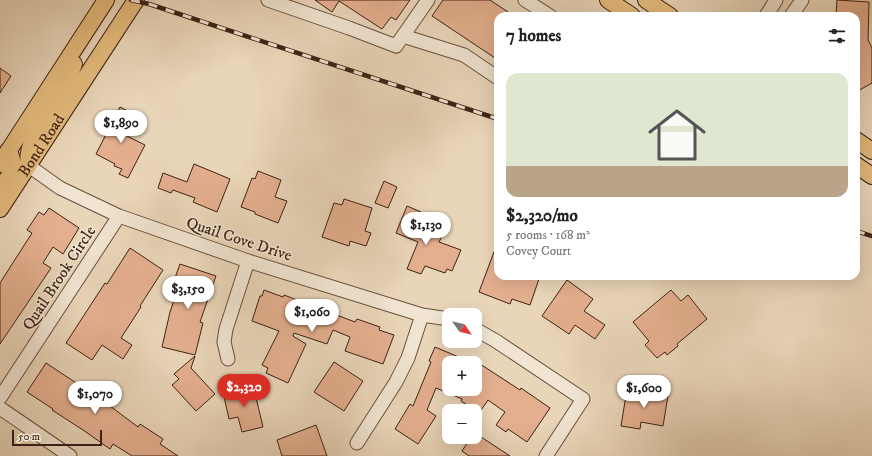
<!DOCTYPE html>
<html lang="en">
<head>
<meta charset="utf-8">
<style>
  :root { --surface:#fff; --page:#f6f6f6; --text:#222; --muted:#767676; --line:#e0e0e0; --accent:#d93025 }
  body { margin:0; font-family:"IM FELL DW Pica",serif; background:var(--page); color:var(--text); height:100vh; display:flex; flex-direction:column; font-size:15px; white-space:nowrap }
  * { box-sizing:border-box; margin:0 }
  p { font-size:13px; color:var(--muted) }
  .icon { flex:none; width:22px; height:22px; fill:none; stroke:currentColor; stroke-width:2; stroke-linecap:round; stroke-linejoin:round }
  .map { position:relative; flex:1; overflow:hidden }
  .drawer { position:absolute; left:494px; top:12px; width:366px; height:268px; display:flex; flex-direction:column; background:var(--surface); border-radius:12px; box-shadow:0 4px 16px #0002 }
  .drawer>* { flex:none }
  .needle { width:26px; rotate:124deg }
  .buttons { position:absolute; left:442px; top:308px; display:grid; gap:8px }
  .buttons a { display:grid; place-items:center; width:40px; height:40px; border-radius:8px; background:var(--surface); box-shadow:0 4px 16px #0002; font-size:20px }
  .scale { position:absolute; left:12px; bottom:10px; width:90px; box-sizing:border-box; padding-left:4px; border:2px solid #3d2215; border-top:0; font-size:11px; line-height:14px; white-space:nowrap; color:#3d2215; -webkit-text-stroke:3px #f1e4d1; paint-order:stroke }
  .price { position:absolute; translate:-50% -34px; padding:0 9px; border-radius:14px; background:#fff; color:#222; font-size:13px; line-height:26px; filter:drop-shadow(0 1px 2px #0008) }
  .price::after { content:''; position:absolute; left:50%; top:24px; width:12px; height:9px; margin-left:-6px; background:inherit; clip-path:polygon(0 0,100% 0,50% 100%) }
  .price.on { background:var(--accent); color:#fff }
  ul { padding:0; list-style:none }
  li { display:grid; align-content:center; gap:8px; height:212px; padding:0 12px }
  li+li { border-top:1px solid var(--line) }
  li span { display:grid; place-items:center; height:124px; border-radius:12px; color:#555 }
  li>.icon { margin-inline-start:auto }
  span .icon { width:72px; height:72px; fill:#fffc; stroke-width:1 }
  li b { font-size:17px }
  h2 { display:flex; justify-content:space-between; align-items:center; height:48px; padding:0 12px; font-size:17px }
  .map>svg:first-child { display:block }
  .building { fill:#e4af8f; stroke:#3d2215 }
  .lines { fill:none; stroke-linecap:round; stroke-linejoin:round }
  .minor-casing { stroke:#684f3e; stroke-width:15 }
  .major-casing { stroke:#3d2215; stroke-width:18 }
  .minor { stroke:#f1e4d1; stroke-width:13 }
  .major { stroke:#e4ba7c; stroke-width:16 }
  .rail-casing { stroke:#3d2215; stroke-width:4.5 }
  .rail { stroke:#f1e4d1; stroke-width:3; stroke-dasharray:9; stroke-linecap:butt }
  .labels { text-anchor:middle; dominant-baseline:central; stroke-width:3; stroke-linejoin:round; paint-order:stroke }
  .street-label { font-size:16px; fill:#3d2215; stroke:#f1e4d1 }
</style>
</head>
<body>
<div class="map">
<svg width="872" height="456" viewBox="0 0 872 456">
  <rect width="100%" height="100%" fill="#e9d5b8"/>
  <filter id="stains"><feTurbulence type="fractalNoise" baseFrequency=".005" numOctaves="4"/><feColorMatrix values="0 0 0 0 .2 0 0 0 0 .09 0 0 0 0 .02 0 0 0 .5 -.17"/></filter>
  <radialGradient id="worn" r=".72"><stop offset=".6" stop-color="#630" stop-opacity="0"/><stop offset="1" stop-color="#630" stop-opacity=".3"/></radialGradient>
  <path class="building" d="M315,0H410L396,20L391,17L382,29L339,1L332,12Z
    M443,0H490L514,16H498V60L432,16Z
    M837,0L869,2L868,40L872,48V83L856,92V16H836Z
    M0,68L11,76L0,93Z
    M120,107L135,115L125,135L145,145L128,178L119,174L122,169L114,166L115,164L96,154Z
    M194,164L230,179L217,212L193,202L195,198L173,190L171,193L158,188L163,173L187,182Z
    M258,171L281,180L275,197L287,201L278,223L255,214V212L241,207L252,178L255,179Z
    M384,181L397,187L388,208L375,203Z
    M344,199L372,208L365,231L371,233L366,246L350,241L349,246L322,237L334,203L342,205Z
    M407,206L421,212L415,227L441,238L439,242L461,250L452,271L447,269L445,273L425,266L421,274L407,269L418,242L396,233Z
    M49,208L79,228L63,254L53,247L43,263L51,268L0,344V283L32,233L27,230L39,212L44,215Z
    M497,244L498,276H530L539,279L530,305L512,299L510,304L479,292Z
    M130,248L163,270L140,306L141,307L121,338L132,345L123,359L102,345L92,360L66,343L105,283L107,284Z
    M180,264L216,276L200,322L203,323L195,355L162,347L170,312L181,280L175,278Z
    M567,280L593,299L584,311L605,325L595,339L575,325L569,334L542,316Z
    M264,290L283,297L284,295L355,322L357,319L380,327L379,330L394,335L383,364L345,351L350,337L333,330L327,344L294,333L293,336L306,344L288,383L266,373L268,368L262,365L279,331L252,321L260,296H262Z
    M671,290L681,301L688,295L707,319L677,344L678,346L667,355L665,352L657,358L645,345L649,341L633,322Z
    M435,347L473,363H449V389H475V364L479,366L480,364L520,390L521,388L550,408L527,442L508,429L506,432L496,425L505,412L488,400L479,413L461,401L462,399L436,388L427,410L436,416L418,444L395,429L410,404L413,406L431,362L429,361Z
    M195,356L191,368L215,394L196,411L172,385L179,379L174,374Z
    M334,362L363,381L344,411L314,392Z
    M46,363L102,400L138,427L140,424L163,439L160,444L178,456H132L113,444L110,449L83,430L52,410L53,409L27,392Z
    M253,385L263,427L242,432L238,417L229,419L223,392Z
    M627,389L668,396L663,426L641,422L640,429L621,426Z
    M316,425L327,456H282L277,440Z
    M475,433L510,456H469L462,451L471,437H475Z"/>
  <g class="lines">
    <g class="minor-casing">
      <path id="minor" d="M268,0L349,28L396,46L428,0
        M525,0L550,16
        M766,16L776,0
        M791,16L802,0
        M403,36L464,55L498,78
        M29,166L60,188L119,216L248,261L422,315L449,319
        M475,329L496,341L583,399L546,456
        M228,359L224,342L226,329L248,261
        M0,398L119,216
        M0,408L70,456
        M357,443L396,382L408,358L422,315"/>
    </g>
    <g class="major-casing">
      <g id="major">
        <path d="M608,0L632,16"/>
        <path d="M646,0L670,16"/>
        <path d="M856,140L872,151"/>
        <path d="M28,163C28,137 45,119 58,98C64,88 70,75 74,64"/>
        <path d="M0,164L106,0"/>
        <path d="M856,165L872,176"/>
        <path d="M0,190C8,179 18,164 8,151"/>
        <path id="s1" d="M0,209L136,0"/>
      </g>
    </g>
    <use href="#minor" class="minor"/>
    <use href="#major" class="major"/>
    <g class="rail-casing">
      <path id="rail" d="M131,0L149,4L498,119
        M856,231L872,236"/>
    </g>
    <use href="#rail" class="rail"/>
  </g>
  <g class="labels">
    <g class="street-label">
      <text stroke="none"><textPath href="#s1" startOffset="76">Bond Road</textPath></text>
      <text transform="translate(239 239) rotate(18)">Quail Cove Drive</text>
      <text transform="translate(59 278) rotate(-57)">Quail Brook Circle</text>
    </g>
  </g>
  <rect width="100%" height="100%" filter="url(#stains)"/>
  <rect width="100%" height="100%" fill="url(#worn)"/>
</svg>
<div class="buttons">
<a><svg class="needle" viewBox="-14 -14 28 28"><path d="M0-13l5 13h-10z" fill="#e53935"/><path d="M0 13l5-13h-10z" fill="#767676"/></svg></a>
<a>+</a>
<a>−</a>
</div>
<div class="scale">50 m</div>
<b class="price" style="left:121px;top:144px">$1,890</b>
<b class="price" style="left:426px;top:246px">$1,130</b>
<b class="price" style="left:188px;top:310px">$3,150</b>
<b class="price" style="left:312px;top:333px">$1,060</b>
<b class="price on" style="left:244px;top:408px">$2,320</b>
<b class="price" style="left:644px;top:409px">$1,600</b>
<b class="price" style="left:95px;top:415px">$1,070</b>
<section class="drawer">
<h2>7 homes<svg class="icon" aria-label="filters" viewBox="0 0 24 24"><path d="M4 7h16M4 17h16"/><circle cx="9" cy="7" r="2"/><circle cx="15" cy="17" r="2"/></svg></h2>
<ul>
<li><span style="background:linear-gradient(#dfe7d0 75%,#b9a48a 0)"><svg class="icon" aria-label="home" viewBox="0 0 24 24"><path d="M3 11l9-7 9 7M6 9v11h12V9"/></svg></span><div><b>$2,320/mo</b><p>5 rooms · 168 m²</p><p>Covey Court</p></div></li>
</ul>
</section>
</div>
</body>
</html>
